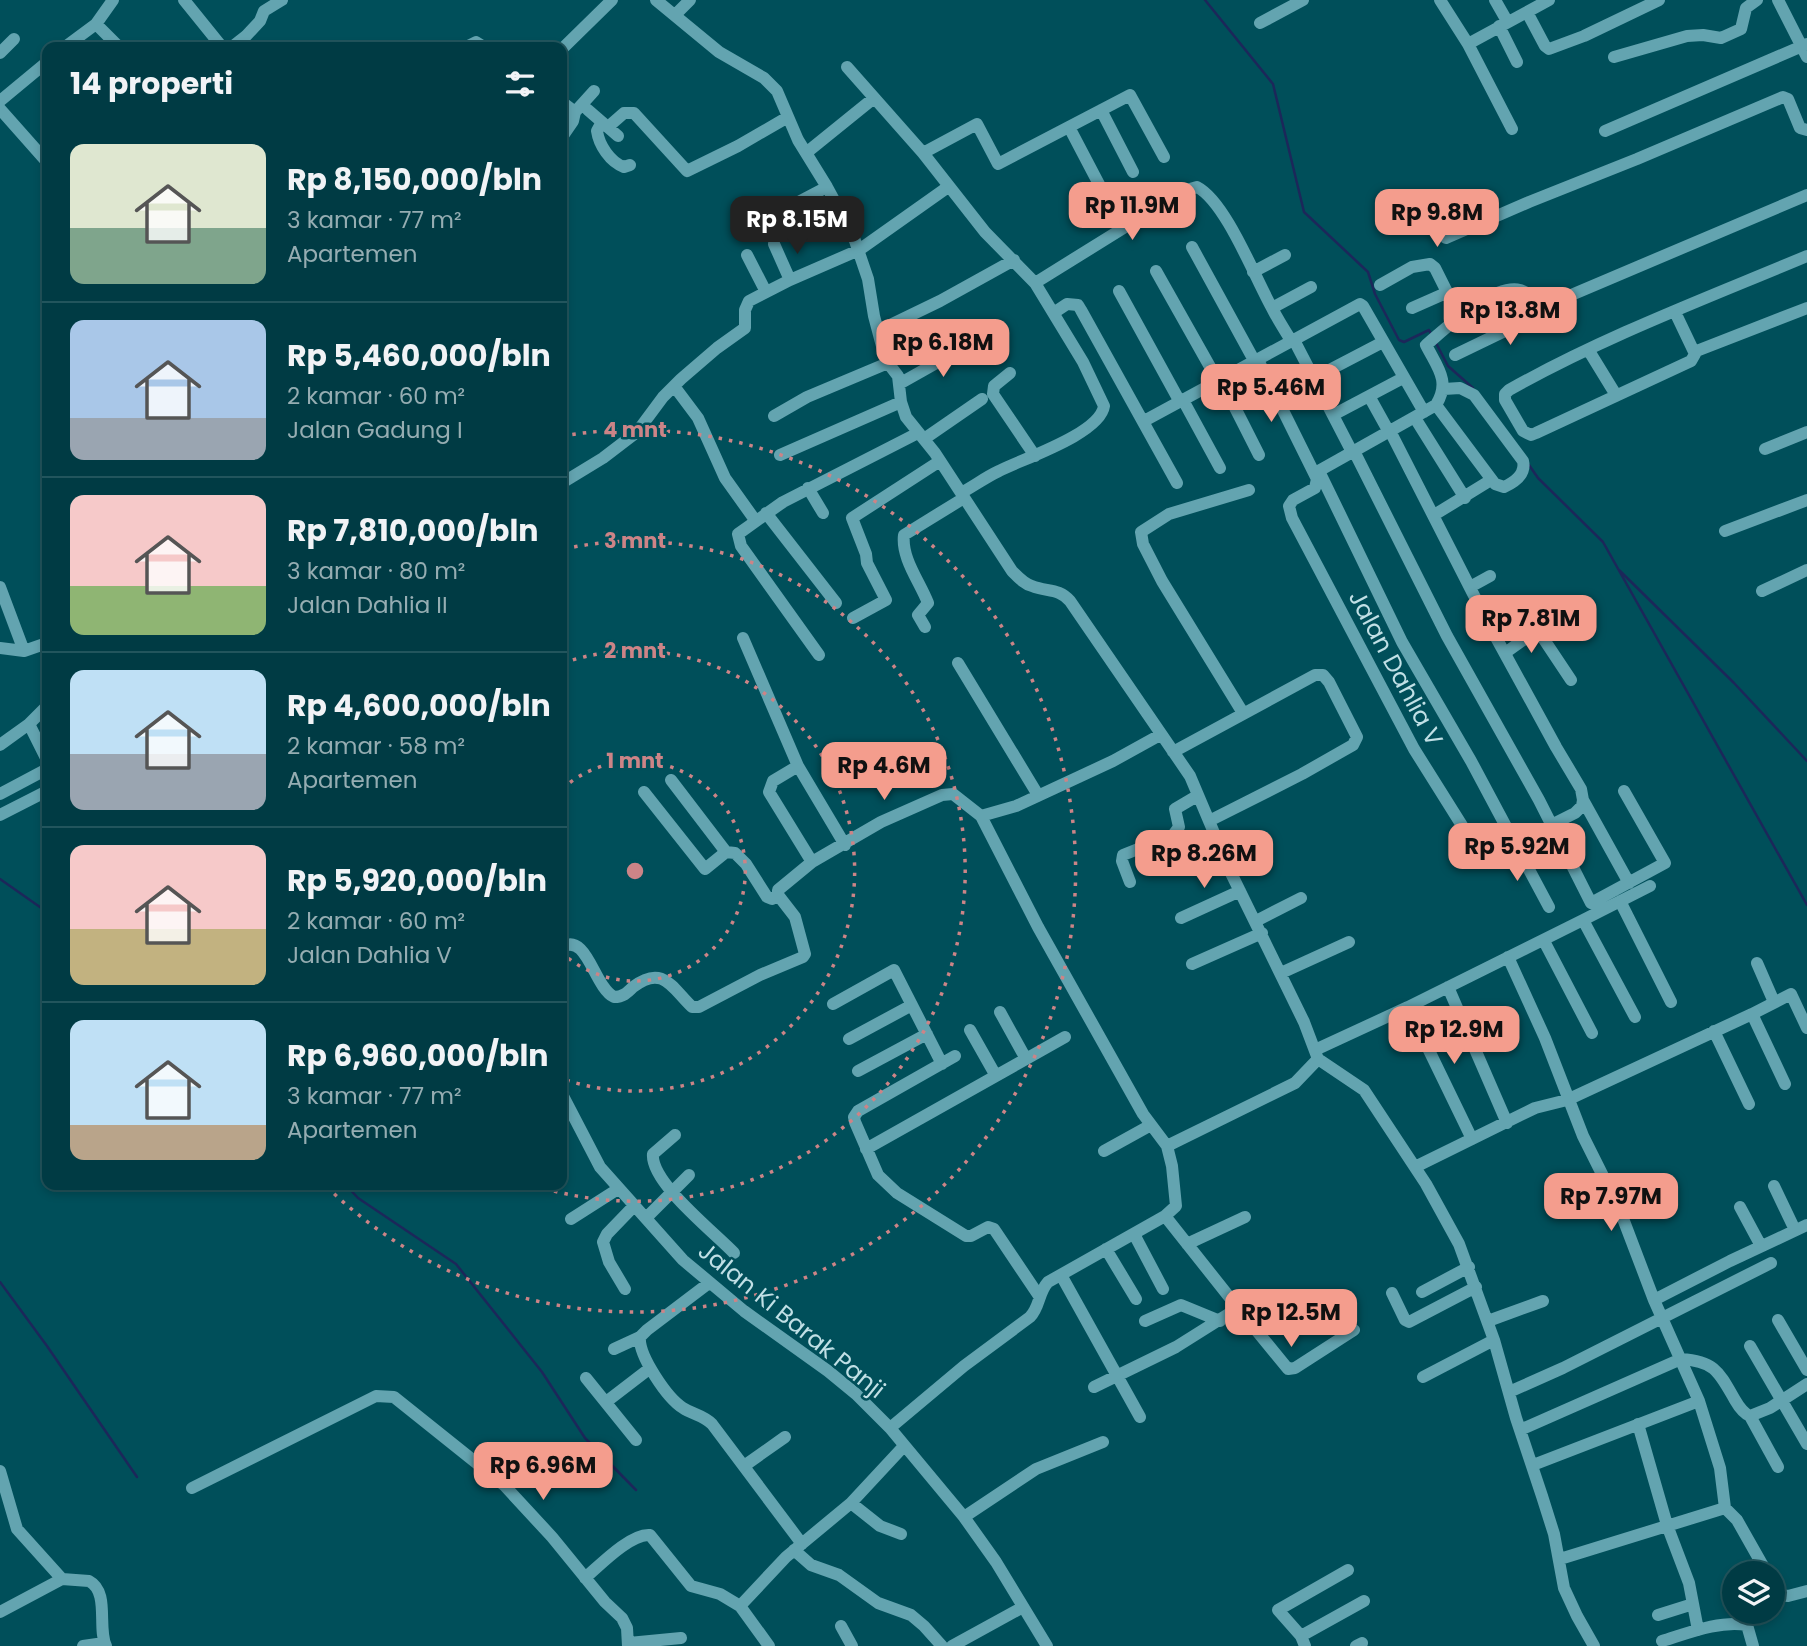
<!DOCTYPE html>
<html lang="id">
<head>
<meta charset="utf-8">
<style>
  :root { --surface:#003b44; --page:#0e464f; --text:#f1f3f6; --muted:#95adb2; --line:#22555d; --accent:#f49d8d }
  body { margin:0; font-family:Poppins,sans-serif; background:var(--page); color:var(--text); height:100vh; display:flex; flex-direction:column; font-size:26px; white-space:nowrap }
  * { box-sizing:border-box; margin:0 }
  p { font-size:23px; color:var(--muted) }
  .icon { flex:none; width:38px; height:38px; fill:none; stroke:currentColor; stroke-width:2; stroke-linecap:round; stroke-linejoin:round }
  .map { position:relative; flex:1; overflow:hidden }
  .side { position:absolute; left:42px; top:42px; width:525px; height:1148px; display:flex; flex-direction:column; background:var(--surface); border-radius:14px; box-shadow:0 4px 10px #0003,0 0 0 2px var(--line) }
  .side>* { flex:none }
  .fabs { position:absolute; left:1722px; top:1561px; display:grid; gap:14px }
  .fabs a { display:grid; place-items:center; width:63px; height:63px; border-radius:50%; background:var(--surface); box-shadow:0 4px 10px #0003,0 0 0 2px var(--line); font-size:35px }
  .price { position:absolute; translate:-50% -60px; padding:0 16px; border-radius:14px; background:var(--accent); color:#111; font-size:23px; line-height:46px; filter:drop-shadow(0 2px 4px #0008) }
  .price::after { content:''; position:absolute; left:50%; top:42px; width:21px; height:16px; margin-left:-10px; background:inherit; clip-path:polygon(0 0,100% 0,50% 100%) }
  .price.selected { background:#222; color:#fff }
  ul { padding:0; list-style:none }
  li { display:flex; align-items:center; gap:21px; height:175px; padding:0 28px }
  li+li { border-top:2px solid var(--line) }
  li span { display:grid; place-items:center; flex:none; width:196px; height:140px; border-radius:14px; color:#555 }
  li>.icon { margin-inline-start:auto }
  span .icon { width:84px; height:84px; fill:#fffc; stroke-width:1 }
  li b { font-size:30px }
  h2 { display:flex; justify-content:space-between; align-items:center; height:84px; padding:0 28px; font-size:30px }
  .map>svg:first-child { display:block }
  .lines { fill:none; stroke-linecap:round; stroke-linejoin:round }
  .stream { stroke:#1c275a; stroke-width:2.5 }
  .minor { stroke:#63a4b0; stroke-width:12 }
  .ring { fill:none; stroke:#cc8487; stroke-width:3.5; stroke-dasharray:3.5 7 }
  .labels { text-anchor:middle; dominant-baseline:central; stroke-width:5; stroke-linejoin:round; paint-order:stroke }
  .street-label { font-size:24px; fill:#c1e0e6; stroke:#004f5a }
  .centre { fill:#cc8487; stroke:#004f5a; stroke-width:3.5 }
  .ring-label { font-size:21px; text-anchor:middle; font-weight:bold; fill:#cc8487; stroke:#004f5a; stroke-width:5; stroke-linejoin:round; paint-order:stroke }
</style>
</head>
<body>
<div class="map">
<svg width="1807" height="1646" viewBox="0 0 1807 1646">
  <rect width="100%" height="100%" fill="#004f5a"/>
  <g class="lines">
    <path class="stream" d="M1205,0L1273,84L1304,212L1368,272L1375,294L1399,340L1404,342L1429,330L1431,334
      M1436,343L1448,366L1473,388
      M1529,465L1538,478L1603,542L1807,905
      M1619,570L1734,683L1807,761
      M0,879L47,912
      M346,1185L358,1198L456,1264L542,1372L585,1438L636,1490
      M0,1282L47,1346L137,1477"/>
    <path class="minor" d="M184,0L222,47
      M656,0L719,52L764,78L777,91L798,140L827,187L853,235L868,279L874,316L883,350L888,363L898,376L901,402L906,417L935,453L1012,571C1018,577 1024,584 1032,586C1047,592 1059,588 1070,601L1190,776L1231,873L1304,1022L1318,1059L1364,1090L1426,1184L1459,1244L1494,1340L1516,1418L1542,1496L1554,1534L1564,1588L1577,1616L1594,1646
      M1440,0L1468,44L1512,129
      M1495,0L1507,21
      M1778,0L1807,57
      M1527,12L1545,46L1549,49L1584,36L1659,0
      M676,14L690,0
      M1260,23L1303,0
      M96,24L119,47
      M1499,26L1517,62
      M1468,44L1549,0
      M65,47L96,24L113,0
      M232,47L246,36L260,21L264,11L282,0
      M466,47L476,42L484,47
      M562,49L612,0
      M0,53L14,39
      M1614,57L1687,36L1703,35L1721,38L1741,29L1746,8L1757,0
      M847,67L923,153L985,232L1035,283L1083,362L1104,406C1100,434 1022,459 999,471C986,477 974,486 961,493
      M0,101L47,62
      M562,102L575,112L573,121L562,137
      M0,109L47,162
      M588,110L618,136
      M1101,110L1133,172
      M575,112L594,91
      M602,122L597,131C599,145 610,162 624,167L630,165
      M608,127L624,113H634L687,171L738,146L788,117
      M1069,127L1101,188
      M1605,131L1807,44
      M806,153L874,98
      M923,153L977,124L998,164L1130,95L1164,157
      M787,208L827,187
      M1446,238L1529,202L1637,159L1783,97L1788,99L1800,128L1807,130
      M774,244L790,280
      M1192,247L1255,362
      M747,255L766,292
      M1156,271L1218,381
      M1253,272L1285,255
      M1035,283L1183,191L1197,187C1226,202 1255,278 1272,308C1278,320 1285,331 1292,342
      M1380,285L1412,267L1430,264L1435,268L1459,316
      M1119,291L1180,402
      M1272,308L1311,287
      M1412,308L1446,293
      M1055,312L1067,304L1078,305L1081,310L1177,483
      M1675,312L1695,354L1691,361L1536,433L1531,435L1523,431L1505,400V394L1509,390C1603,337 1707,298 1807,256
      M878,331L940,301L1014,260
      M1294,340L1352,452
      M1589,351L1616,395
      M1694,352L1807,308
      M1455,355L1515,326L1543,307
      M1258,360L1317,479L1315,488L1293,500L1289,506L1292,518L1414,749L1478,851L1485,855L1494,854L1575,813L1582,806L1583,800L1581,789L1556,747L1487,621L1390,431
      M1010,373L994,386L993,394L1035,456
      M1314,378L1383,342
      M1221,380L1259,455
      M899,384L970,344
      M674,386L698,418L725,478L755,520
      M1369,396L1389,432
      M1183,400L1220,468
      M1436,405L1495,484L1504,487C1515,482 1526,474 1523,461L1474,395L1460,388L1444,389
      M1333,415L1403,378
      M774,416L807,397L888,363
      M1415,418L1465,498
      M1144,421L1360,304L1363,306L1424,412
      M924,439L982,399
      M1765,449L1807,432
      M1354,451L1447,636L1539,800L1591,903L1665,863L1624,791
      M780,455L901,402
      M1319,471L1402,642L1471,761L1549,907
      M1315,473L1436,405C1451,381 1437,367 1426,345C1445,329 1493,283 1520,290C1529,293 1537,300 1543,307L1807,195
      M562,483L603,458L637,432L663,397L681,379L717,348L745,328V310L749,301L790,280L859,250L948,187
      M808,488L823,513
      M766,513L836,603
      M1434,515L1491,480
      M1725,531L1807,500
      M0,587L24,651L47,643
      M1470,587L1490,576
      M1762,591L1807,570
      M1529,617L1571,680
      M853,618L886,600L867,563L866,554L852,518L940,461
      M1487,621L1513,608
      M925,627L918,615L928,603C920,582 901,558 904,535L964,498
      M743,638L798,766L845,845
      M0,648L24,651
      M1505,653L1537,630
      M819,655L741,546L738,534L783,502L918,433
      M958,663L1038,795
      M47,706L29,724L47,760
      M1243,713L1162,581L1143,544L1141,532L1169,514L1249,490
      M0,745L29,724
      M1173,752L1315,675H1323L1329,682L1357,737L1353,745L1302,774L1209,821
      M798,766L773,781L769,792L812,862
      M671,780L726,852
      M644,792L705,869L726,852L735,853L746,864L767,897L772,899L778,895
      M0,794L47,769
      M1583,800L1629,883
      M0,815L47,791
      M981,816L1016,806L1113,761L1160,735
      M1130,882L1122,861L1123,855L1173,835L1179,827L1175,809L1197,796
      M1620,901L1671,1002
      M1181,918L1240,891
      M1583,920L1650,886
      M1256,921L1301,898
      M1544,941L1592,1033
      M562,947C587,932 594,987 614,997C623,997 627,993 633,987C663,964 672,988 692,1007H699L760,975L803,957L805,954L795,917L778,895V890L812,862L881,822L942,795L953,794L981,816L1038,927L1143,1114L1167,1146L1172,1166L1176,1206L1165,1216L1048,1282C1038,1293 1040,1307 1030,1317L964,1366L890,1428
      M1508,957L1545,1038L1583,1136L1619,1208L1654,1300L1699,1401L1720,1468L1725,1508
      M1757,963L1774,1002
      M1192,964L1262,933
      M1281,973L1349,942
      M1448,987L1507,1123
      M833,1004L894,970L942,1064
      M1408,1007L1472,1139
      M1752,1014L1791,994L1807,1028
      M970,1030L996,1076
      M1714,1031L1749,1104
      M849,1039L912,1005
      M1315,1050L1408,1007L1583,920L1635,1017
      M955,1056L858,1111L854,1117L855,1122L878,1175L897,1193L966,1236H971L988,1227L994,1229L1039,1296
      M1026,1059L1065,1037
      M858,1071L927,1034
      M562,1094L600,1167L683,1260L744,1311L828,1371L856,1394L890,1428L964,1517L996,1562L1047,1646
      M675,1135L653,1154C650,1182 714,1232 734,1253
      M1167,1146L1295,1083L1318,1059
      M866,1149L1026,1059L1000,1012
      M1104,1151L1151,1125
      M1415,1167L1535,1108L1567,1100L1752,1014L1785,1084
      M1774,1186L1795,1230
      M1740,1207L1761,1246
      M646,1218L689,1175
      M571,1219L618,1189
      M1134,1234L1163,1289
      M1187,1244L1245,1217
      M1106,1249L1136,1299
      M1061,1275L1140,1417
      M709,1283L647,1330L640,1337C638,1355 667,1398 683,1408C692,1414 703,1415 712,1424L802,1544
      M625,1289L609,1262L603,1242L607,1234L634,1206
      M1422,1292L1469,1267
      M1392,1293L1405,1320L1409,1322L1476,1287
      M1654,1300L1730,1261L1807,1225
      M1238,1308L1288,1369L1295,1368L1354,1330
      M1778,1320L1807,1370
      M1145,1321L1181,1305L1220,1321
      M1488,1321L1543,1301
      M1750,1346L1807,1444
      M614,1349L640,1337
      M1423,1377L1494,1340
      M586,1378L636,1440
      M1094,1387L1176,1347L1238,1308L1165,1216
      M1509,1392L1563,1368L1771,1263
      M606,1402L649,1369
      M1750,1416L1778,1467
      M1638,1424L1667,1525L1689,1583L1698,1630
      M1520,1430L1681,1359C1715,1361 1719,1372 1735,1400C1739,1407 1743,1413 1750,1416L1770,1408L1807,1384
      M1533,1465L1699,1401
      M744,1466L785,1437
      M0,1471L17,1529L62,1579L89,1581C110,1592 97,1628 106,1646
      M192,1488L376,1396L394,1397L504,1485L552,1537L605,1602L622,1618L627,1628L628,1646
      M851,1503L880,1526L901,1534
      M964,1517L1036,1469L1103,1442
      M794,1550L811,1565L839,1575L878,1603L911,1615L924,1626L942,1646
      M1560,1559L1725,1508L1737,1520L1767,1573
      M585,1578C600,1565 631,1533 650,1535L691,1586L720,1594L740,1606L769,1646
      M1773,1585L1781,1595L1788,1596L1807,1591
      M740,1606L786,1557L851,1503L904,1446
      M0,1612L62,1579
      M1658,1615L1693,1604
      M841,1626L852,1646
      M1301,1636L1364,1601
      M1662,1641C1688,1633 1720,1620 1747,1625L1753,1646
      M629,1643L681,1638
      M83,1646L104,1643
      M952,1646L1023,1607
      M1305,1646L1301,1636L1278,1610L1348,1570
      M1356,1646L1362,1643"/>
  </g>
  <g class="ring">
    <path d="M562 789A110 110 0 1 1 562 953"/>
    <path d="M563 663A220 220 0 1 1 563 1079"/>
    <path d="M564 549A330 330 0 1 1 533 1185"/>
    <path d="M562 436A441 441 0 1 1 326 1186"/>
  </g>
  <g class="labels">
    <g class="street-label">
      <text transform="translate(1396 668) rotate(62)">Jalan Dahlia V</text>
      <text transform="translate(792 1320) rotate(39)">Jalan Ki Barak Panji</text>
    </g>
  </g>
  <circle cx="635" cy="871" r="10" class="centre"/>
  <g class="ring-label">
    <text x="635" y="437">4 mnt</text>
    <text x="635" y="548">3 mnt</text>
    <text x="635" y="658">2 mnt</text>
    <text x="635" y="768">1 mnt</text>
  </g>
</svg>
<div class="fabs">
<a><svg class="icon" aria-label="layers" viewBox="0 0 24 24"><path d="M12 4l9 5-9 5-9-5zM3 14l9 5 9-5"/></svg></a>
</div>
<b class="price" style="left:1132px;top:242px">Rp 11.9M</b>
<b class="price" style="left:1437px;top:249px">Rp 9.8M</b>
<b class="price selected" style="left:797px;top:256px">Rp 8.15M</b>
<b class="price" style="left:1510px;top:347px">Rp 13.8M</b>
<b class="price" style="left:943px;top:379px">Rp 6.18M</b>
<b class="price" style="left:1271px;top:424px">Rp 5.46M</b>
<b class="price" style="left:1531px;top:655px">Rp 7.81M</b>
<b class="price" style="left:884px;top:802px">Rp 4.6M</b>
<b class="price" style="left:1517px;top:883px">Rp 5.92M</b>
<b class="price" style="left:1204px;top:890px">Rp 8.26M</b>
<b class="price" style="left:1454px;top:1066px">Rp 12.9M</b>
<b class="price" style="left:1611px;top:1233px">Rp 7.97M</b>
<b class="price" style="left:1291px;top:1349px">Rp 12.5M</b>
<b class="price" style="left:543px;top:1502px">Rp 6.96M</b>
<section class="side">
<h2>14 properti<svg class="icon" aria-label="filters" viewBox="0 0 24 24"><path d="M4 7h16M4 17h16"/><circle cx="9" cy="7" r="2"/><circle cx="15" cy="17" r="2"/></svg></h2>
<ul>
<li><span style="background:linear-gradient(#dfe7d0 60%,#7fa58c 0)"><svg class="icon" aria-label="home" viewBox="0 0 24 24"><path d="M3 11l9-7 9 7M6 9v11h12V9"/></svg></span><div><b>Rp 8,150,000/bln</b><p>3 kamar · 77 m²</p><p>Apartemen</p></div></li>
<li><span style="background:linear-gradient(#a9c7e8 70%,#9aa5b1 0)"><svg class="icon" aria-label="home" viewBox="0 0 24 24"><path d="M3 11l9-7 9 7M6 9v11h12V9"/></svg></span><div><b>Rp 5,460,000/bln</b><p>2 kamar · 60 m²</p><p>Jalan Gadung I</p></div></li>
<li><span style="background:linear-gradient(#f6c9c9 65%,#8fb573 0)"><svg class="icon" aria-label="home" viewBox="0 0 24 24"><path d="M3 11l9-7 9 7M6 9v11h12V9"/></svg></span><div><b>Rp 7,810,000/bln</b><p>3 kamar · 80 m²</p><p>Jalan Dahlia II</p></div></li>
<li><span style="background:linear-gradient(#bfe0f5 60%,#9aa5b1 0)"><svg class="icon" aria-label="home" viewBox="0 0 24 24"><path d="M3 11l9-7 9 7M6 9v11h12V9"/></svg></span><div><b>Rp 4,600,000/bln</b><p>2 kamar · 58 m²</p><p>Apartemen</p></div></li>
<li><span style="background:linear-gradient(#f6c9c9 60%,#c2b280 0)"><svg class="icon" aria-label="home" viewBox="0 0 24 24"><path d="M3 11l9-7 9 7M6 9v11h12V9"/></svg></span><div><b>Rp 5,920,000/bln</b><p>2 kamar · 60 m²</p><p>Jalan Dahlia V</p></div></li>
<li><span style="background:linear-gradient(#bfe0f5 75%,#b9a48a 0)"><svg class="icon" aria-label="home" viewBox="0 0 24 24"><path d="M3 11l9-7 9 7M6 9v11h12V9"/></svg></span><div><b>Rp 6,960,000/bln</b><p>3 kamar · 77 m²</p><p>Apartemen</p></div></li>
</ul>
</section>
</div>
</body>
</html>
